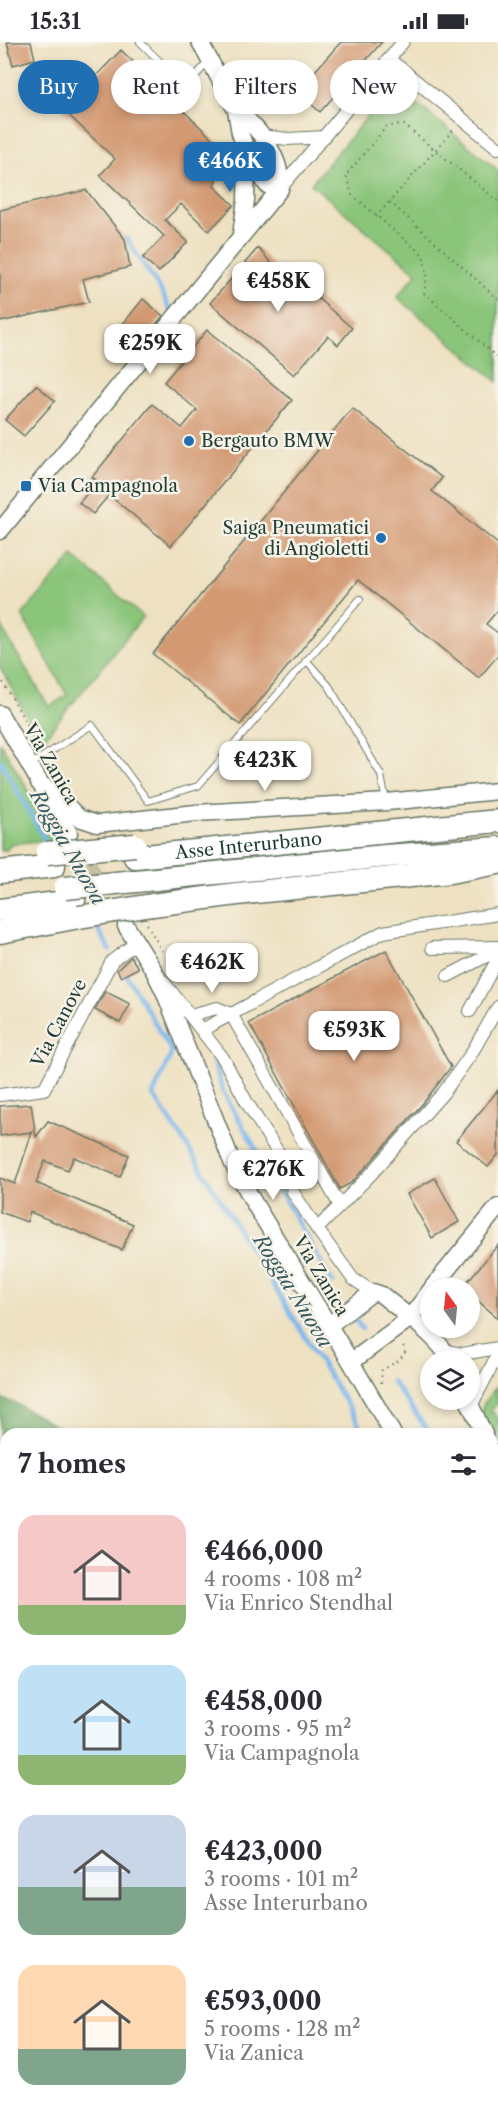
<!DOCTYPE html>
<html lang="en">
<head>
<meta charset="utf-8">
<style>
  :root { --surface:#fff; --page:#f2f2f3; --text:#2b2b33; --muted:#7c7c81; --accent:#1f6fb2 }
  body { margin:0; font-family:"Libre Caslon Text",serif; background:var(--page); color:var(--text); height:100vh; display:flex; flex-direction:column; font-size:22px; white-space:nowrap }
  * { box-sizing:border-box; margin:0 }
  p { font-size:20px; color:var(--muted) }
  .icon { flex:none; width:33px; height:33px; fill:none; stroke:currentColor; stroke-width:2; stroke-linecap:round; stroke-linejoin:round }
  .map { position:relative; flex:1; overflow:hidden }
  .sheet { position:absolute; left:0px; top:1386px; width:498px; height:686px; display:flex; flex-direction:column; background:var(--surface); border-radius:18px 18px 0 0; box-shadow:0 3px 9px #0003 }
  .sheet>* { flex:none }
  .banner { position:absolute; left:18px; top:18px; width:462px; height:54px; display:flex; gap:12px }
  .needle { width:39px; rotate:345deg }
  .fabs { position:absolute; left:420px; top:1236px; display:grid; gap:12px }
  .fabs a { display:grid; place-items:center; width:60px; height:60px; border-radius:50%; background:var(--surface); box-shadow:0 3px 9px #0003; font-size:30px }
  .price { position:absolute; translate:-50% -51px; padding:0 14px; border-radius:12px; background:#fff; color:#222; font-size:20px; line-height:39px; filter:drop-shadow(0 2px 3px #0008) }
  .price::after { content:''; position:absolute; left:50%; top:36px; width:18px; height:14px; margin-left:-9px; background:inherit; clip-path:polygon(0 0,100% 0,50% 100%) }
  .price.selected { background:var(--accent); color:#fff }
  ul { padding:0; list-style:none }
  li { display:flex; align-items:center; gap:18px; height:150px; padding:0 18px }
  li span { display:grid; place-items:center; flex:none; width:168px; height:120px; border-radius:18px; color:#555 }
  li>.icon { margin-inline-start:auto }
  span .icon { width:72px; height:72px; fill:#fffc; stroke-width:1 }
  li b { font-size:26px }
  h2 { display:flex; justify-content:space-between; align-items:center; height:72px; padding:0 18px; font-size:26px }
  .tag { padding:0 21px; border-radius:27px; background:var(--surface); box-shadow:0 3px 9px #0003; font-size:21px; line-height:54px }
  .tag.selected { background:var(--accent); color:#fff }
  .status { display:flex; justify-content:space-between; align-items:center; height:42px; padding:0 30px; background:var(--surface); direction:ltr }
  .status svg { height:16px; fill:currentColor }
  .map>svg:first-child { display:block }
  .green { fill:#8ac57a; stroke:#548157; stroke-width:1.5 }
  .forest { fill:#6faa6a; stroke:#47744f; stroke-width:1.5 }
  .lines { fill:none; stroke-linecap:round; stroke-linejoin:round }
  .stream { stroke:#79b7ec; stroke-width:4.5 }
  .building { fill:#d39972 }
  .secondary-tunnel { stroke:#c5c0a5; stroke-width:16; stroke-dasharray:16 8; stroke-linecap:butt }
  .lane-casing { stroke:#677665; stroke-width:8 }
  .street-casing { stroke:#677665; stroke-width:14 }
  .secondary-casing { stroke:#677665; stroke-width:19 }
  .highway-casing { stroke:#677665; stroke-width:25 }
  .path { stroke:#677665; stroke-width:2; stroke-dasharray:1.5 4.5; stroke-linecap:butt }
  .lane { stroke:#fff; stroke-width:6 }
  .street { stroke:#fff; stroke-width:12 }
  .secondary { stroke:#fff; stroke-width:16 }
  .highway { stroke:#fff; stroke-width:22 }
  .highway-bridge-casing { stroke:#677665; stroke-width:25; stroke-linecap:butt }
  .highway-bridge { stroke:#fff; stroke-width:22 }
  .poi-dot { fill:#1f6fb2; stroke:#f7f3e8; stroke-width:2 }
  .labels { text-anchor:middle; dominant-baseline:central; stroke-width:5; stroke-linejoin:round; paint-order:stroke }
  .poi-label { font-size:18px; fill:#1f3d34; stroke:#f7f3e8; text-anchor:start }
  .street-label { font-size:18px; fill:#1f3d34; stroke:#f7f3e8 }
  .water-label { font-size:20px; font-style:italic; fill:#365c62; stroke:#f7f3e8 }
</style>
</head>
<body>
<div class="status"><b>15:31</b><svg viewBox="0 0 49 12"><path d="M0 12V9h3v3zM5 12V6h3v6zM10 12V3h3v9zM15 12V0h3v12zM26 1h20v11H26zM47 4h2v5h-2z"/></svg></div>
<div class="map">
<svg width="498" height="2071" viewBox="0 0 498 2071">
  <rect width="100%" height="100%" fill="#f7f3e8"/>
  <filter id="ink" filterUnits="userSpaceOnUse"><feTurbulence type="fractalNoise" baseFrequency=".0167" numOctaves="2"/><feDisplacementMap in="SourceGraphic" scale="12" xChannelSelector="R" yChannelSelector="G"/><feConvolveMatrix kernelMatrix="1 2 1 2 8 2 1 2 1" color-interpolation-filters="sRGB"/></filter>
  <filter id="wash" filterUnits="userSpaceOnUse"><feTurbulence type="fractalNoise" baseFrequency=".008" numOctaves="4" result="noise"/><feDisplacementMap in="SourceGraphic" scale="24" xChannelSelector="R" yChannelSelector="G"/><feGaussianBlur stdDeviation="1.35" result="paint"/><feColorMatrix in="noise" values="0 0 0 0 0 0 0 0 0 0 0 0 0 0 0 0 0 1.4 0 .05"/><feComposite in="paint" operator="in"/></filter>
  <g filter="url(#wash)">
    <rect width="100%" height="100%" fill="#eee1c1"/>
    <path class="green" d="M394,43L498,128V340L397,255L417,231L311,142Z
      M73,514L143,575L41,700L0,625V580L8,597L49,665L67,653L22,573Z
      M0,701L4,707L57,797L10,802L7,808H0Z
      M496,1345L498,1360L491,1369L498,1375V1406L481,1369L485,1359Z"/>
    <path class="forest" d="M0,1356L17,1362L70,1392H6V1917L0,1930Z"/>
    <g class="lines">
      <path class="stream" d="M127,196C140,221 161,242 170,269
        M0,718L49,805
        M93,879L110,908
        M127,934L172,1010L153,1053L181,1094L365,1392
        M213,1018L223,1050L333,1241
        M355,1278L362,1287
        M392,1339L430,1392
        M492,1492L498,1502
        M492,1603L498,1613"/>
    </g>
    <g id="blocks">
      <path class="building" d="M7,0H31L35,17L13,23Z
        M341,0H382L320,70L297,49Z
        M121,8L229,113L214,129L217,135L214,144L234,163L209,189L181,162L165,178L188,200L159,230L143,216L164,194L100,133L115,117L55,60L87,28L95,35Z
        M86,148L125,197L130,225L83,237L89,260L0,280V168Z
        M258,206L287,239L292,234L352,286L338,303L328,294L294,333L210,261Z
        M143,257L163,274L134,309L114,293Z
        M207,288L292,358L171,504L109,453L93,472L79,461L98,439L92,435L152,362L182,386L197,368L164,340Z
        M36,343L55,359L24,394L5,378Z
        M352,366L442,436L432,449L498,502V568L486,582L498,591V613L479,636L358,538L240,683L153,612Z
        M386,908L451,1025L424,1060L367,1124L351,1141L340,1147L249,981Z
        M131,915L138,926L121,935L117,928Z
        M105,949L130,962L120,981L95,968Z
        M498,1048V1113L488,1125L456,1099Z
        M31,1062L36,1095L48,1079L129,1113L120,1135L74,1115L68,1128L45,1119L36,1141L133,1182L122,1208L30,1170L27,1180L0,1170V1136L15,1142L32,1090L0,1094V1064Z
        M435,1136L459,1180L432,1196L407,1152Z
        M498,1203V1276L470,1252V1246H462Z"/>
    </g>
  </g>
  <g filter="url(#ink)">
    <use href="#blocks" fill-opacity="0" stroke="#677665" stroke-width="1.5"/>
    <g class="lines">
      <path class="secondary-tunnel" d="M75,800L122,878"/>
      <g class="lane-casing">
        <path id="lane" d="M140,0L186,45L207,21
          M306,618L329,644L381,733L386,760
          M30,723L92,683L148,759L198,744L360,557
          M492,1874L498,1860
          M412,2071L414,2066"/>
      </g>
      <g class="street-casing">
        <path id="street" d="M389,17L498,106
          M261,94L288,97L324,95
          M280,147L403,0
          M432,906L498,905
          M448,934L498,908
          M163,939L223,1016L246,1059L289,1128L293,1150L317,1187L353,1237L373,1250
          M470,969L498,916
          M190,973L217,966L231,972L340,1164
          M202,988L383,890L498,872
          M0,1053L44,1047L112,919L137,900
          M317,1187L373,1130L444,1050L471,1012L498,965
          M446,1309L462,1312L498,1306
          M471,1364L498,1312"/>
      </g>
      <g class="secondary-casing">
        <path id="secondary" d="M200,0L236,68L240,91L247,110L246,158L241,193
          M236,68C260,87 283,116 280,147
          M249,113L267,143L280,147
          M0,489L280,147
          M0,672L69,791
          M39,741L54,751L79,776L97,782L196,771L387,760L498,749
          M126,884L153,927L164,949L233,1122L254,1161L351,1320L393,1392
          M432,1246L498,1165
          M328,1284L373,1250L382,1253C403,1271 439,1295 450,1318
          M351,1320L409,1277L430,1249
          M468,1358L484,1392
          M492,1410L498,1423
          M492,1564L498,1574"/>
      </g>
      <g class="highway-casing">
        <g id="highway">
          <path id="s1" d="M135,815L498,779"/>
          <path d="M0,830L54,824"/>
          <path d="M136,839L386,814L498,806"/>
          <path d="M152,863L237,852L450,830L498,821"/>
          <path d="M0,868L74,859"/>
          <path d="M0,890L79,875"/>
        </g>
      </g>
      <path class="path" d="M498,159L404,83L387,84L346,133L352,153L423,213L427,233L424,251L498,316
        M390,160L498,257
        M376,175L454,87
        M0,635L40,705
        M51,723L58,734
        M147,882L162,909
        M381,1341L382,1328L398,1319L405,1311L403,1302
        M492,1534L498,1544"/>
      <use href="#lane" class="lane"/>
      <use href="#street" class="street"/>
      <use href="#secondary" class="secondary"/>
      <use href="#highway" class="highway"/>
      <g class="highway-bridge-casing">
        <path id="highway-bridge" d="M47,811L135,803
          M65,846L136,839
          M79,875L152,863"/>
      </g>
      <use href="#highway-bridge" class="highway-bridge"/>
    </g>
  </g>
  <g class="poi-dot">
    <circle cx="189" cy="399" r="6"/>
    <rect x="20" y="438" width="12" height="12" rx="3"/>
    <circle cx="381" cy="496" r="6"/>
  </g>
  <g class="labels">
    <g class="poi-label">
      <text x="201" y="399">Bergauto BMW</text>
      <text x="38" y="444">Via Campagnola</text>
      <text x="369" y="486" text-anchor="end">Saiga Pneumatici<tspan x="369" dy="21">di Angioletti</tspan></text>
    </g>
    <g class="street-label">
      <text transform="translate(51 722) rotate(60)">Via Zanica</text>
      <text stroke="none"><textPath href="#s1" startOffset="114">Asse Interurbano</textPath></text>
      <text transform="translate(59 981) rotate(-62)">Via Canove</text>
      <text transform="translate(321 1234) rotate(59)">Via Zanica</text>
    </g>
    <g class="water-label">
      <text transform="translate(68 805) rotate(60)">Roggia Nuova</text>
      <text transform="translate(293 1249) rotate(58)">Roggia Nuova</text>
    </g>
  </g>
</svg>
<div class="fabs">
<a><svg class="needle" viewBox="-14 -14 28 28"><path d="M0-13l5 13h-10z" fill="#e53935"/><path d="M0 13l5-13h-10z" fill="#7c7c81"/></svg></a>
<a><svg class="icon" aria-label="layers" viewBox="0 0 24 24"><path d="M12 4l9 5-9 5-9-5zM3 14l9 5 9-5"/></svg></a>
</div>
<b class="price selected" style="left:230px;top:151px">€466K</b>
<b class="price" style="left:278px;top:271px">€458K</b>
<b class="price" style="left:150px;top:333px">€259K</b>
<b class="price" style="left:265px;top:750px">€423K</b>
<b class="price" style="left:212px;top:952px">€462K</b>
<b class="price" style="left:354px;top:1020px">€593K</b>
<b class="price" style="left:273px;top:1159px">€276K</b>
<div class="banner">
<a class="tag selected">Buy</a>
<a class="tag">Rent</a>
<a class="tag">Filters</a>
<a class="tag">New</a>
</div>
<section class="sheet">
<h2>7 homes<svg class="icon" aria-label="filters" viewBox="0 0 24 24"><path d="M4 7h16M4 17h16"/><circle cx="9" cy="7" r="2"/><circle cx="15" cy="17" r="2"/></svg></h2>
<ul>
<li><span style="background:linear-gradient(#f6c9c9 75%,#8fb573 0)"><svg class="icon" aria-label="home" viewBox="0 0 24 24"><path d="M3 11l9-7 9 7M6 9v11h12V9"/></svg></span><div><b>€466,000</b><p>4 rooms · 108 m²</p><p>Via Enrico Stendhal</p></div></li>
<li><span style="background:linear-gradient(#bfe0f5 75%,#8fb573 0)"><svg class="icon" aria-label="home" viewBox="0 0 24 24"><path d="M3 11l9-7 9 7M6 9v11h12V9"/></svg></span><div><b>€458,000</b><p>3 rooms · 95 m²</p><p>Via Campagnola</p></div></li>
<li><span style="background:linear-gradient(#c9d6e8 60%,#7fa58c 0)"><svg class="icon" aria-label="home" viewBox="0 0 24 24"><path d="M3 11l9-7 9 7M6 9v11h12V9"/></svg></span><div><b>€423,000</b><p>3 rooms · 101 m²</p><p>Asse Interurbano</p></div></li>
<li><span style="background:linear-gradient(#ffd9b3 70%,#7fa58c 0)"><svg class="icon" aria-label="home" viewBox="0 0 24 24"><path d="M3 11l9-7 9 7M6 9v11h12V9"/></svg></span><div><b>€593,000</b><p>5 rooms · 128 m²</p><p>Via Zanica</p></div></li>
</ul>
</section>
</div>
</body>
</html>
